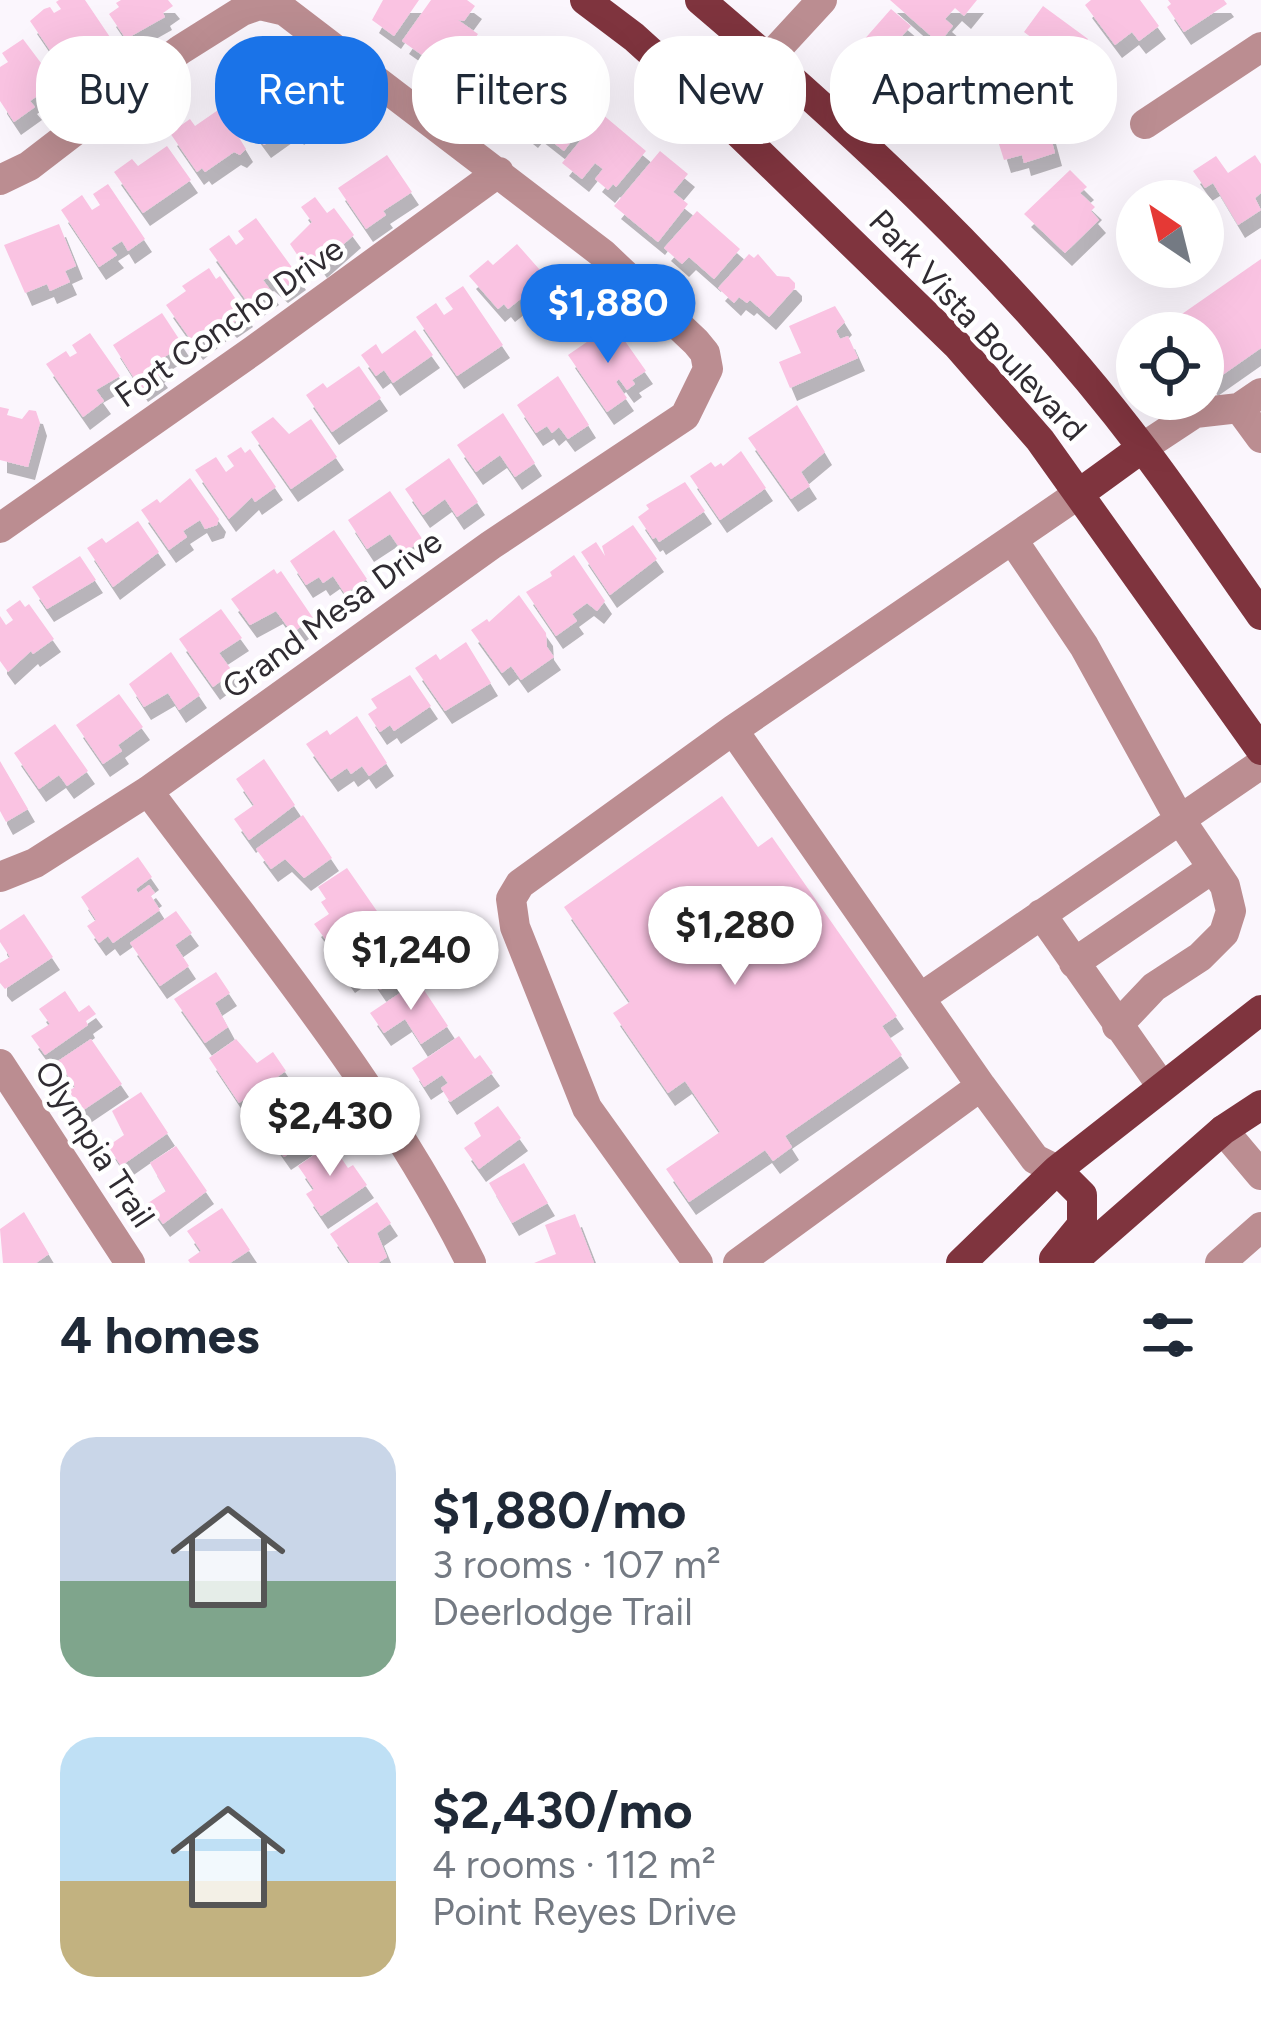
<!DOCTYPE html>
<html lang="en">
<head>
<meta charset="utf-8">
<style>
  :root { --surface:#fff; --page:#f2f2f3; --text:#1f2937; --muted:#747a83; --accent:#1a73e8 }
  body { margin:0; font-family:Figtree,sans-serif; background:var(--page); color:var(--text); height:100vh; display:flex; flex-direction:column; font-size:45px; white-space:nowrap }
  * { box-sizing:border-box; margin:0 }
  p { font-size:39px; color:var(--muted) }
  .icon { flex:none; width:66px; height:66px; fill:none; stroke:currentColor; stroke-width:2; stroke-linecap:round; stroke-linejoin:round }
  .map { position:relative; height:1263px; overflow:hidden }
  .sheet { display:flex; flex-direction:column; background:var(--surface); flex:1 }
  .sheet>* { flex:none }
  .hud { position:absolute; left:36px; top:36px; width:1191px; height:108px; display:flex; gap:24px }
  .needle { width:78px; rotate:325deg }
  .fabs { position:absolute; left:1116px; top:180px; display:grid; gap:24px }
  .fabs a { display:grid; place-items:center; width:108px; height:108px; border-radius:50%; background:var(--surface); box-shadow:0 12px 48px #0002; font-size:60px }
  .price { position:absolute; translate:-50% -102px; padding:0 27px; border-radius:42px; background:#fff; color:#222; font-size:39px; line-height:78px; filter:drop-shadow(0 3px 6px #0008) }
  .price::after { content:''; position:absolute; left:50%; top:72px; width:36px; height:27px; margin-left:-18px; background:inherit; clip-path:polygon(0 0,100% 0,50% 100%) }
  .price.on { background:var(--accent); color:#fff }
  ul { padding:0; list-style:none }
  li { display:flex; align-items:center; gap:36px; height:300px; padding:0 60px }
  li span { display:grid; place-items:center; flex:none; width:336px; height:240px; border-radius:36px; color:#555 }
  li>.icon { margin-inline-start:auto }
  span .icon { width:144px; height:144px; fill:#fffc; stroke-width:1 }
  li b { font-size:51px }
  h2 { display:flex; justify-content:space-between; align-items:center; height:144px; padding:0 60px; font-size:51px }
  .tag { padding:0 42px; border-radius:48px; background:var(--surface); box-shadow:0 12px 48px #0002; font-size:42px; line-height:108px }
  .tag.on { background:var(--accent); color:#fff }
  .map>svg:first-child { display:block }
  .building { fill:#fac3e2; filter:url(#shadow) }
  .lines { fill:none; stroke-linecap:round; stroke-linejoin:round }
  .minor { stroke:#bb8d91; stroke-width:30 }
  .major { stroke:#7f343e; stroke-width:30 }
  .labels { text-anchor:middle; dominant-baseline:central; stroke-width:9; stroke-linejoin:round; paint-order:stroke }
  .street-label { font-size:33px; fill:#302c32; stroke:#fff }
</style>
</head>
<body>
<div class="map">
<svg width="1261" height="1263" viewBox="0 0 1261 1263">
  <defs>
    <filter id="shadow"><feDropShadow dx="7" dy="13" stdDeviation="0" flood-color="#0004"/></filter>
  </defs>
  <rect width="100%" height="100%" fill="#fbf6fd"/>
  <path class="building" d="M59,0H85L118,49L96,64L83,45L58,62L30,21L44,9L50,7L54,13L61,9L56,2Z
    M121,0H168L173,6L163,13L165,17L126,39L109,14L119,7L116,3Z
    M383,0H419L394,36L372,20Z
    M431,0H467L475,6L464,21L458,20L478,34L449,74L402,41Z
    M890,0H977L964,16L955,8L945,19L953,26L939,43Z
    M1091,0H1140L1159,26L1139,41L1132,32L1115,45L1085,5Z
    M1168,0H1224L1227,4L1184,32L1167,7L1171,4Z
    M1043,6L1088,39L1054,86L1008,53L1020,36L1033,46L1036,41L1024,32Z
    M891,9L911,26L902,36L915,47L906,57L903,53L884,74L855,50Z
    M23,39L56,83L30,101L35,107L14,122L0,101V67L8,62L2,53Z
    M492,56L510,70L517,62L532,74L504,114L469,86L474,80L464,72L476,58L485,65Z
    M271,72L273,76L278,72L306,114L302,117L307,125L297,132L292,125L264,145L226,94L246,81L257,97L264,91L257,81Z
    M542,81L590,116L564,151L536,129L531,135L512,120Z
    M1041,101L1055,153L1024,163L1022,155L1004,160L998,141L1006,138L999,113Z
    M221,108L246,149L240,155L234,152L205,172L202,168L197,172L170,133L190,119L195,126Z
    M602,114L646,151L616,187L613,184L608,190L595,179L603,169L595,163L582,179L562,163Z
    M167,146L191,180L143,213L114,172L132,159L138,166Z
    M660,151L688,174L673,192L688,204L658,242L614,206Z
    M387,155L412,192L383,211L386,215L366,229L338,188Z
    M1255,155L1261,164V193L1255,198L1261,210L1238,225L1213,183L1205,188L1193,171L1216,156L1228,173Z
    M1070,170L1087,187L1080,193L1095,207L1091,211L1099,220L1065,253L1024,214Z
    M108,184L145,239L128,251L122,241L111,248L117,255L99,267L61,210L82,195L92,210L100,205L93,194Z
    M1187,184L1195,201H1145L1156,196L1157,199Z
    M315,197L327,213L334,208L354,235L320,265L315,258L304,265L290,244L312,222L301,207Z
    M697,211L740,249L714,279L689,257L682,264L664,248Z
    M256,218L299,277L281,290L267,278L263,280L272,292L251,307L209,249L229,235L236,245L244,239L238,231Z
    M59,224L76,266L65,271L70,282L50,291L47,284L25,293L4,245Z
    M517,244L547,278L508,309L504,304L498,309L469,276L488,260L493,265Z
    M749,254L754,258L758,254L777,276L789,277L795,283V288L769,317L750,300L747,303L739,297L734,303L718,288Z
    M1261,259V348L1211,383L1203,371V333H1176L1169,323Z
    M209,268L216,279L220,276L246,314L230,325L227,322L196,347L166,305L186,291L182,286Z
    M463,286L503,345L457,376L416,317L436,303L444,315L453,309L445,298Z
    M835,306L845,322L836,331L840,339L848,336L858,358L790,388L779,362L801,353L789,326Z
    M162,313L183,345L163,358L167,363L157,370L161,375L141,389L113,345Z
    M613,324L646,371L632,380L635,384L627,390L619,379L616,382L627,398L607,412L568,355Z
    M415,330L433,355L393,383L384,370L376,376L361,355L376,344L382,354Z
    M90,333L120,376L96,390L104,401L83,417L46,364L66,351L70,357L77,353L72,345Z
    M359,366L381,398L332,432L306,395L323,383L327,388Z
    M558,376L589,425L568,439L559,427L552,433L547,426L536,433L517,405Z
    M797,405L825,452L801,472L810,486L791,499L748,438Z
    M0,407L9,409L7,415L22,419L29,410L36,411L40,423L28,467L0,460Z
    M503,413L535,463L515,477L500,455L476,472L457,445Z
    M273,417L289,434L311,419L337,457L291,489L251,432Z
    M241,447L245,453L250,449L276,487L255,502L252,497L229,519L195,470L216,457L226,472L234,466L227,456Z
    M741,451L766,488L720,520L690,476L711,462L715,467L721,463L723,466Z
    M449,458L478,502L457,517L445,499L423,515L405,489Z
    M190,478L219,519L217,525L205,529L200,520L183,531L187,537L169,550L141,510L157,499L160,503Z
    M685,482L705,511L659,542L656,537L653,539L638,517L649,509L646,505Z
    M390,491L423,540L403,553L390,534L367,549L348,520Z
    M138,521L159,552L113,587L87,548L102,538L106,543Z
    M633,525L657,559L610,595L581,552L596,542L605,556L602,546Z
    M334,530L367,579L345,594L333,576L323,583L319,577L306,585L290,561Z
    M574,555L605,601L597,611L587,603L572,614L577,621L556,636L526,592L552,576L550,572Z
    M80,556L96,580L47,609L32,587Z
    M274,569L277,574L281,571L313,618L292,633L276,611L250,625L231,599Z
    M519,595L546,633L547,647L554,657L521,680L511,666L502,673L471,630L487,619L489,622Z
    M20,600L25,607L29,604L54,639L33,654L31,651L8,672L0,661V616L6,625L13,620L6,610Z
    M221,609L242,638L219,653L233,672L213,687L179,639Z
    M466,642L491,683L445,711L415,668L436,654L440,660Z
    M171,652L200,695L179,710L168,693L144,707L129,684Z
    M410,675L431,706L394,731L390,725L380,732L368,714L377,708L371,699Z
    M119,694L143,727L118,745L122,751L103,764L76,725Z
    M357,716L387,763L369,776L362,766L351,774L347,768L331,779L306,744L327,730L330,735Z
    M55,724L88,771L67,786L59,775L39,789L14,753Z
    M264,759L295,805L249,840L234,819L254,805L236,779Z
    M0,761L28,809L6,822L0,811Z
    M722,796L758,847L772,837L897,1016L882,1026L902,1055L785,1136L792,1147L773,1161L765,1150L689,1202L666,1169L720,1132L685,1081L668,1093L613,1013L630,1002L564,907Z
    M303,815L332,858L304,878L285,859L271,869L256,849Z
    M138,857L152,877L136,889L138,893L149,885L155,893L151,896L160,910L113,943L108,936L99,943L87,926L96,920L81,897Z
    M347,868L379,914L331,947L314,924L329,914L321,902L326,899L318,887Z
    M176,911L192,933L175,945L189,966L160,986L130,943Z
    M24,914L53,957L5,989L0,983V963L10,957L0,942V930Z
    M380,927L409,969L380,990L365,968L348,980L333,959Z
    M216,972L230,993L215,1003L228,1027L205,1043L174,999Z
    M418,981L448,1026L421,1044L405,1019L384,1033L370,1013Z
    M65,991L79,1012L89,1005L96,1014L86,1021L88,1025L45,1055L31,1036L50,1024L39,1009Z
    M459,1036L475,1059L480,1055L493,1073L450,1102L441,1088L448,1083L442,1075L424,1087L412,1068Z
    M91,1039L122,1084L82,1111L69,1091L75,1087L58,1061Z
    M236,1039L257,1063L273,1052L286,1071L239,1103L209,1058Z
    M297,1084L309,1102L293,1113L308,1141L284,1157L253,1113Z
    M141,1092L168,1133L121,1166L108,1146L124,1135L112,1111Z
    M498,1106L521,1138L479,1169L464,1148L481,1136L474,1123Z
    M331,1143L348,1168L353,1165L367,1185L321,1216L306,1194L314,1189L298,1166Z
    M176,1146L207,1191L163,1224L148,1203L166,1191L150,1163Z
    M524,1163L548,1203L512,1223L489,1183Z
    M377,1202L391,1223L377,1233L387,1257L378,1263H350L330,1234Z
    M222,1208L250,1250L230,1263H190L188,1260L201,1251L187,1231Z
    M24,1212L49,1254L36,1263H3L0,1229Z
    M575,1214L594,1263H534L556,1254L545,1225Z"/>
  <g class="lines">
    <path class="minor" d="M718,113L822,0
      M1145,124L1261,47
      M0,180L29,166L180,50L242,11L259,5L285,11L603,254L696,342L705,353L708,369L685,416L491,545L148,791L35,863L0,877
      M1239,408L1261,438
      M1142,448L1195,413L1239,408L1261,393
      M0,528L254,350L499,172
      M1014,542L1084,646L1179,818L1225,886L1231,911L1224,933L1200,957L1154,987L1117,1026
      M733,730L981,1086L1035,1159L1057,1170
      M148,791C261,943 386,1092 471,1263
      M1041,914L1161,1085
      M1074,963L1213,868
      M920,998L1261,764
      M0,1064L130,1263
      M1223,1130L1261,1175
      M698,1263L587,1108L515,927L511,899L520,884L733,730L1080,493
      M738,1263L981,1086
      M1220,1263L1261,1227"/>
    <path class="major" d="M585,0L634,37L718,113L957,345L1040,440L1261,750
      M700,0C860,136 1017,282 1144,450C1185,504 1222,560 1261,615
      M1080,493L1142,448
      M1054,1259L1082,1225V1195L1057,1170
      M961,1263L1057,1170L1261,1010
      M1071,1263L1223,1130L1261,1105"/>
  </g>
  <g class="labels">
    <g class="street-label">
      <text transform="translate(229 322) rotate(-35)">Fort Concho Drive</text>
      <text transform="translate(978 325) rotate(47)">Park Vista Boulevard</text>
      <text transform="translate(332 614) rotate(-36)">Grand Mesa Drive</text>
      <text transform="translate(95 1144) rotate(57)">Olympia Trail</text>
    </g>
  </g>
</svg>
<div class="fabs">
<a><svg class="needle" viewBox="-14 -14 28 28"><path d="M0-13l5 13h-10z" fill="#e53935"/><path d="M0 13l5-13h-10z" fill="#747a83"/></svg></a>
<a><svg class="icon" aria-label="locate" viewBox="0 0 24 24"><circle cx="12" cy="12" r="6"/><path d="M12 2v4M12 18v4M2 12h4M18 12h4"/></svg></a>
</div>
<b class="price on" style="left:608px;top:366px">$1,880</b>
<b class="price" style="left:735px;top:988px">$1,280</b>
<b class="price" style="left:411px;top:1013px">$1,240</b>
<b class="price" style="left:330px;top:1179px">$2,430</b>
<div class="hud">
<a class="tag">Buy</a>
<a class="tag on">Rent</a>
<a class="tag">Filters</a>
<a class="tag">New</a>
<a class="tag">Apartment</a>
</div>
</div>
<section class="sheet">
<h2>4 homes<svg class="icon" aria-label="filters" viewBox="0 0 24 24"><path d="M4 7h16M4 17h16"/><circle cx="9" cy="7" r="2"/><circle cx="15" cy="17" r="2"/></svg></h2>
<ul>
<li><span style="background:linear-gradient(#c9d6e8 60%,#7fa58c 0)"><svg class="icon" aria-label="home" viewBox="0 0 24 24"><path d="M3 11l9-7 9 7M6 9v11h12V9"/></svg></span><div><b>$1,880/mo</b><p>3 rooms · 107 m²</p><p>Deerlodge Trail</p></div></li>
<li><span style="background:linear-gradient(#bfe0f5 60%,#c2b280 0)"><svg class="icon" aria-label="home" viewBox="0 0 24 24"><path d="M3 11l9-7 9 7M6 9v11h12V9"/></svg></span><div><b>$2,430/mo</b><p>4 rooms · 112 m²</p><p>Point Reyes Drive</p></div></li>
</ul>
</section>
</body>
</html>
